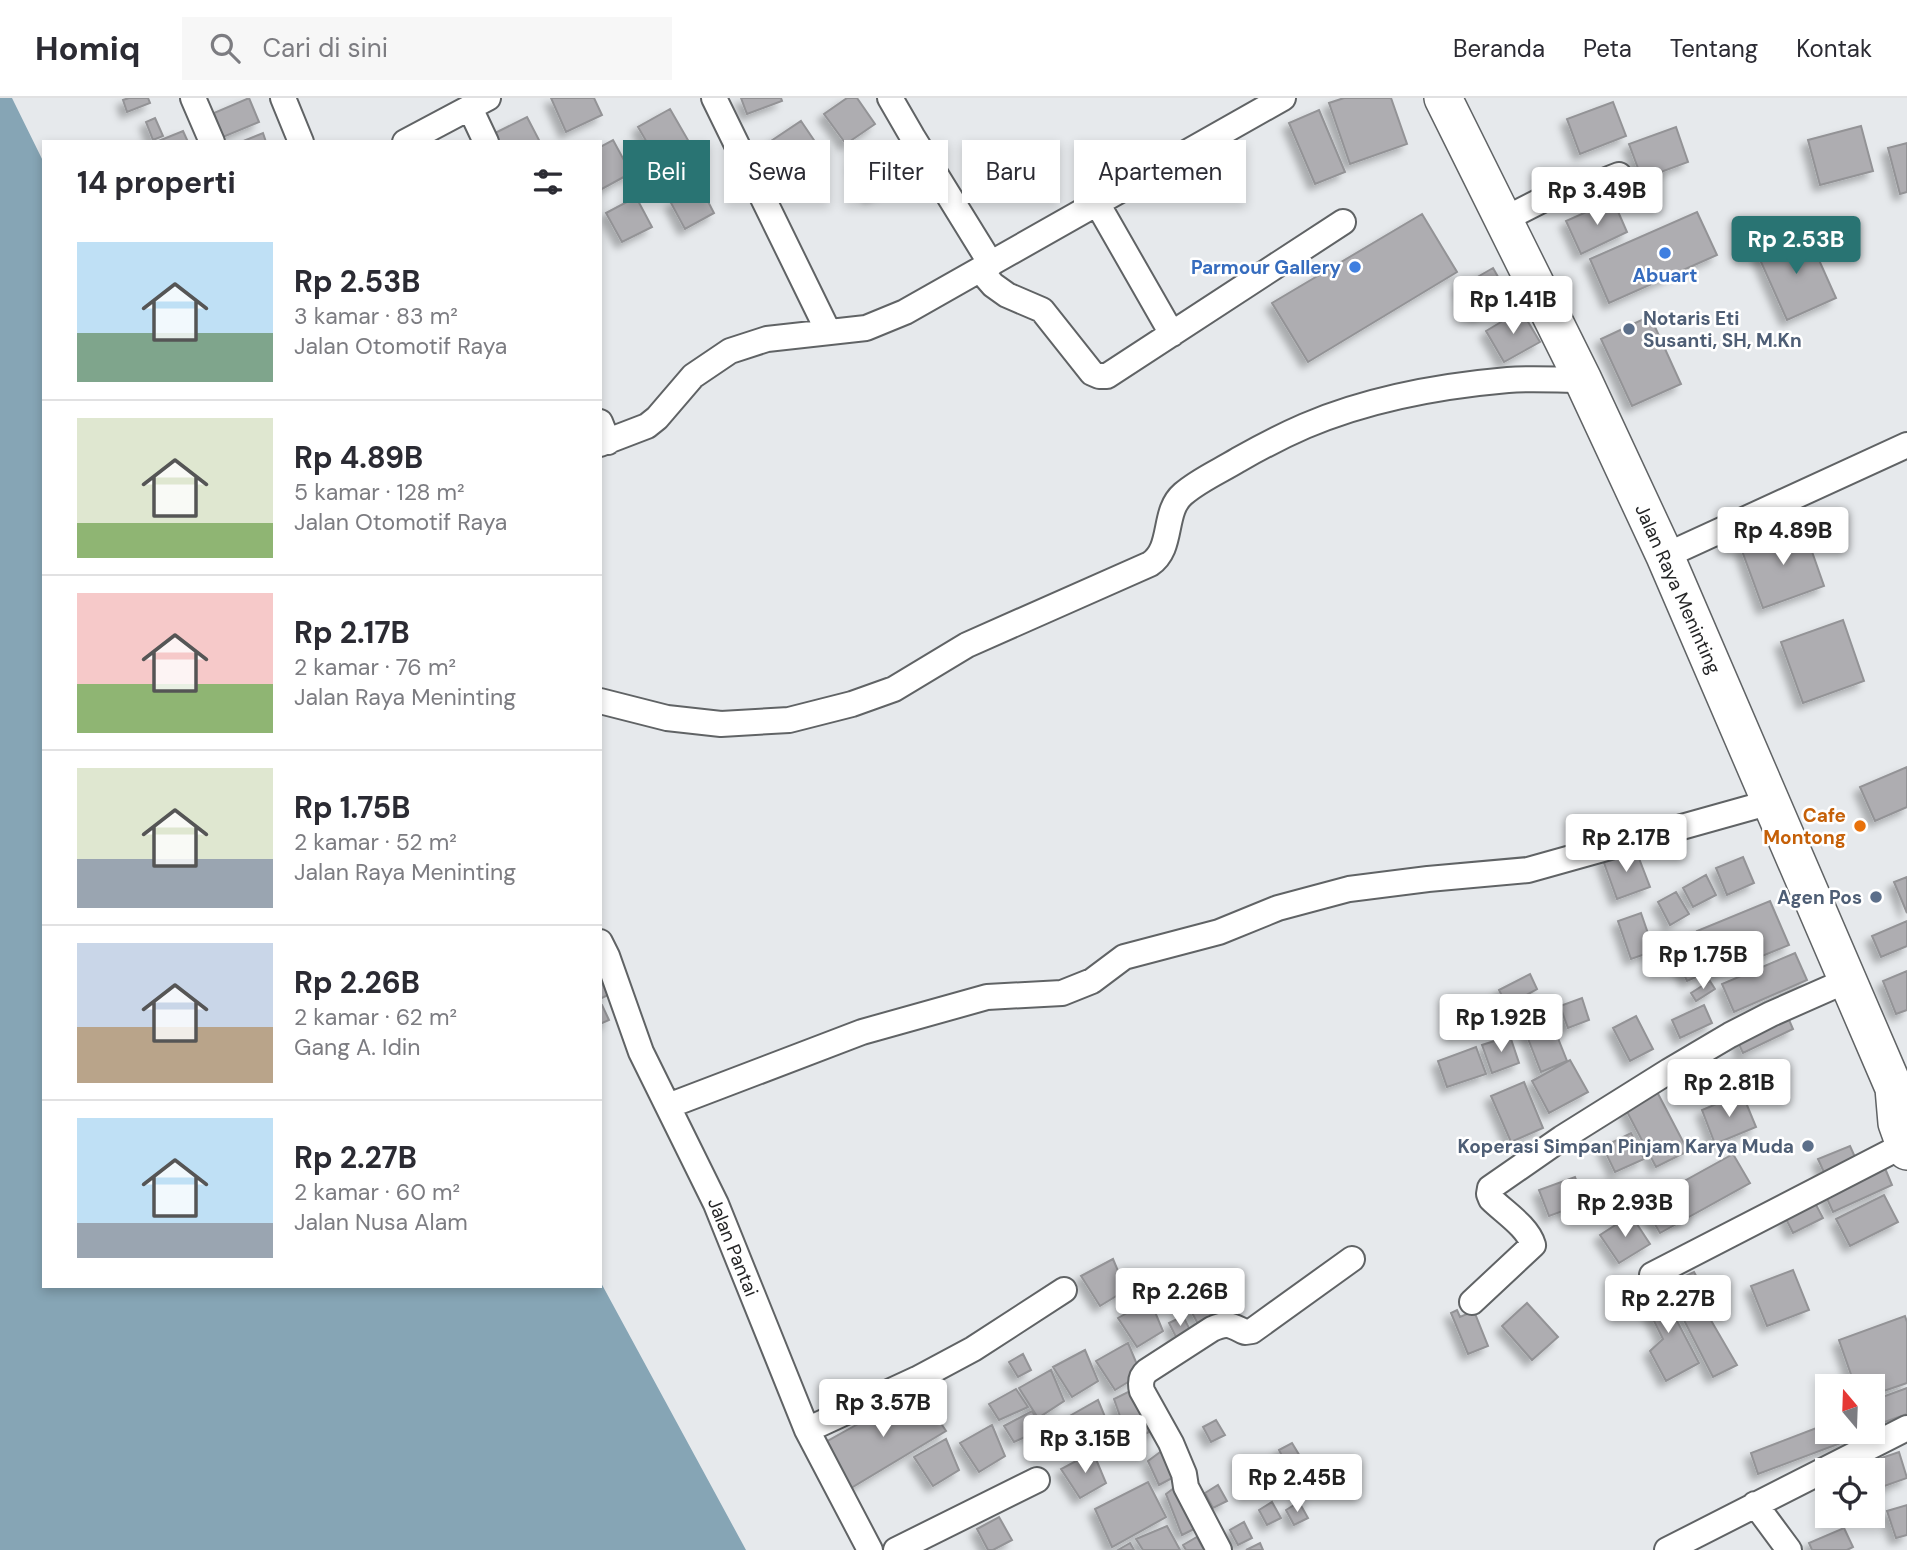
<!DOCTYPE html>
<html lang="id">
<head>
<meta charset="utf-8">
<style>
  :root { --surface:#fff; --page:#f7f7f7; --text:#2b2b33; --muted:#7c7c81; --line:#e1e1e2; --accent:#297473 }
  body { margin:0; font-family:"DM Sans",sans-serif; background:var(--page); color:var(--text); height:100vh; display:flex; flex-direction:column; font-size:26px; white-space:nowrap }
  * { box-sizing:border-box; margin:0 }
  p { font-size:23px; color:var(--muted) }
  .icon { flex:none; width:38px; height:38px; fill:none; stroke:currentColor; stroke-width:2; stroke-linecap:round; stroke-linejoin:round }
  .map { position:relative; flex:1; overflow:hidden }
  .details { position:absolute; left:42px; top:42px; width:560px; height:1148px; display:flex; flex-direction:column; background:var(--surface); border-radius:0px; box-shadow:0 4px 10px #0003 }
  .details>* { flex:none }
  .guide { position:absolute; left:623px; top:42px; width:665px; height:63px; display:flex; gap:14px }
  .needle { width:46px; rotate:341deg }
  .controls { position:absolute; left:1815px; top:1276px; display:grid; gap:14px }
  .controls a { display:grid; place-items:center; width:70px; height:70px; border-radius:0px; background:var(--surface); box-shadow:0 4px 10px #0003; font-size:35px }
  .price { position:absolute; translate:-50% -60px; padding:0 16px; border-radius:7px; background:#fff; color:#222; font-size:23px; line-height:46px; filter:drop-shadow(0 2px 4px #0008) }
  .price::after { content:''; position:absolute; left:50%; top:42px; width:21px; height:16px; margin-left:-10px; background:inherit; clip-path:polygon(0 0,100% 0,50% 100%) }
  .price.active { background:var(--accent); color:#fff }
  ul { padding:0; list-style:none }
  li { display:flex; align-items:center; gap:21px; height:175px; padding:0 35px }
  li+li { border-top:2px solid var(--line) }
  li span { display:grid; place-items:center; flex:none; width:196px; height:140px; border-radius:0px; color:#555 }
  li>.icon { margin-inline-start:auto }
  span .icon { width:84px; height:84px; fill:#fffc; stroke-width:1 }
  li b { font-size:30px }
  h2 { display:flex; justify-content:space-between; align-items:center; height:84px; padding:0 35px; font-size:30px }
  .tag { padding:0 24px; border-radius:0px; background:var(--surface); box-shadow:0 4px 10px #0003; font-size:24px; line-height:63px }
  .tag.active { background:var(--accent); color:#fff }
  header { display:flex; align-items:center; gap:42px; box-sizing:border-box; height:98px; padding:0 35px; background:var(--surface); border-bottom:2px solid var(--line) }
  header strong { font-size:33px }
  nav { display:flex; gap:38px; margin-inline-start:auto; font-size:24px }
  .search { width:490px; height:63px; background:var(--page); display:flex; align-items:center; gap:18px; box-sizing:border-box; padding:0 24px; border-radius:0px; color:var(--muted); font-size:26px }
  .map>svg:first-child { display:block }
  .water { fill:#86a5b5 }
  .building { fill:#aeadb1; stroke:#939396; stroke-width:2; filter:url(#shadow) }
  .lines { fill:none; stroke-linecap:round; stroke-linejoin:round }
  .minor-casing { stroke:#606365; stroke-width:28 }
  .highway-casing { stroke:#606365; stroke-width:40 }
  .minor { stroke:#fff; stroke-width:24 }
  .highway { stroke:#fff; stroke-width:37 }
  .shop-dot { fill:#3f7fe0; stroke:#fff; stroke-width:2.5 }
  .service-dot { fill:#5c6f8a; stroke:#fff; stroke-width:2.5 }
  .food-dot { fill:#e8710a; stroke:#fff; stroke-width:2.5 }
  .labels { text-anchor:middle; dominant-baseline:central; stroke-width:5; stroke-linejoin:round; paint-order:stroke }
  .shop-label { font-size:19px; font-weight:bold; fill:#366cbe; stroke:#fff; text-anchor:end }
  .service-label { font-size:19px; font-weight:bold; fill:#4e5e75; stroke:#fff; text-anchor:end }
  .street-label { font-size:19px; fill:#252627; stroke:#fff }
  .food-label { font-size:19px; font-weight:bold; fill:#c56008; stroke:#fff; text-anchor:end }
</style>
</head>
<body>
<header>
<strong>Homiq</strong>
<div class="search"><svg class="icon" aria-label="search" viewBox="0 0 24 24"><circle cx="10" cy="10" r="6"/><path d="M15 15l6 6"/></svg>Cari di sini</div>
<nav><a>Beranda</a><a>Peta</a><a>Tentang</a><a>Kontak</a></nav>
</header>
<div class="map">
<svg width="1907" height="1452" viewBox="0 0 1907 1452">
  <defs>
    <filter id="shadow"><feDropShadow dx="-6" dy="6" stdDeviation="3.5" flood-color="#0004"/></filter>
  </defs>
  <rect width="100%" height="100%" fill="#e6e9ec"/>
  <path class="water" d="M0,0H12L44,65V1188H600V1183L746,1452H0Z"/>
  <path class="building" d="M129,0H148L150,5L127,14L123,2Z
    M249,0L259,24L223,39L214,15Z
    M551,0H594L602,17L566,34Z
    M741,0H781L782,3L747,16Z
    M847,0H857L875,26L846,46L824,16Z
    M1344,0H1391L1407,46L1350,66L1329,5Z
    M1613,4L1626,38L1580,56L1567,21Z
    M670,11L696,56L664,74L638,29Z
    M1319,12L1345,74L1315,86L1289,25Z
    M527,19L540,44H497L493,36Z
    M155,20L163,38L153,42L146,24Z
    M801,23L822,54L791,74L771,43Z
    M1861,28L1873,73L1820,87L1808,42Z
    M1676,29L1688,64L1642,81L1629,46Z
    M183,33L188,44H156Z
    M263,35L266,44H241Z
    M613,42L631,75L600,92V49Z
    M1907,45V94L1900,96L1888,50Z
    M887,50L902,83L870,99L854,66Z
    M701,90L714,115L685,131L671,105Z
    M636,99L652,129L622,144L606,115Z
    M1613,102L1627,134L1581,156L1566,123Z
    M1697,114L1717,157L1609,205L1590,161Z
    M1422,116L1457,174L1308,264L1272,205Z
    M1806,133L1836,200L1787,222L1757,155Z
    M1493,170L1510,200L1477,218L1460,189Z
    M1521,212L1540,244L1504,264L1486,233Z
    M1650,218L1681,286L1632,308L1601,241Z
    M1803,428L1824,488L1763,510L1741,450Z
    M1843,522L1864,583L1803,605L1781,544Z
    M1907,669V709L1875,723L1860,689Z
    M1635,750L1650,789L1617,801L1603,762Z
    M1743,759L1754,785L1727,797L1716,770Z
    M1706,777L1716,797L1693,809L1683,790Z
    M1907,779V815L1894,784Z
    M1676,794L1689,816L1670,827L1658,804Z
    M1770,803L1789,847L1716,877L1697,833Z
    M1641,815L1654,853L1631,861L1618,823Z
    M1907,823V848L1881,859L1872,838Z
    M1693,850L1705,875L1687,883L1675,858Z
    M1795,855L1807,882L1734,914L1722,886Z
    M1907,873V912L1896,916L1883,883Z
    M1530,876L1537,891L1507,908L1499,892Z
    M600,881L608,897L600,901Z
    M1710,883L1715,891L1696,903L1691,895Z
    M1582,900L1589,922L1568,930L1560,908Z
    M602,907L609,922L600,926V908Z
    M1704,907L1712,925L1680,940L1672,922Z
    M1546,910L1567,963L1541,974L1520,920Z
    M1786,915L1793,931L1743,955L1736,940Z
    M1636,918L1653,951L1630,963L1613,930Z
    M1510,938L1519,965L1492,975L1482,947Z
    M1476,949L1486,976L1447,989L1438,963Z
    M1570,962L1588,994L1549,1015L1532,983Z
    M1524,984L1543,1030L1511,1044L1491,998Z
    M1655,990L1688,1053L1656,1069L1623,1006Z
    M1742,995L1756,1029L1715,1046L1702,1012Z
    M1631,1035L1644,1061L1615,1074L1603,1049Z
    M1850,1048L1859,1068L1827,1081L1818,1061Z
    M1733,1056L1750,1085L1660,1135L1643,1106Z
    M1884,1068L1892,1087L1833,1114L1824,1094Z
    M1575,1079L1585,1105L1549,1118L1539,1092Z
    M1884,1097L1898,1124L1850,1148L1836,1121Z
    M1814,1103L1823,1120L1793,1135L1784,1117Z
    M1631,1117L1650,1146L1619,1165L1600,1137Z
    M1113,1161L1126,1192L1100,1208L1081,1178Z
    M1793,1172L1809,1212L1767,1228L1751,1188Z
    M1694,1174L1706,1196L1702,1207L1737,1267L1713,1279L1666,1187Z
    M1187,1178L1195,1193L1181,1201L1173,1186Z
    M1655,1181L1699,1265L1666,1283L1650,1253L1663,1241L1638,1191Z
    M1150,1202L1163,1233L1137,1249L1118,1220Z
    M1203,1203L1212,1219L1198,1226L1190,1211Z
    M1527,1205L1558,1239L1532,1262L1502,1228Z
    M1457,1212L1460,1219L1474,1213L1488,1248L1468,1256L1451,1215Z
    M1183,1218L1191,1234L1177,1241L1169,1225Z
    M1905,1218L1907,1224V1285L1872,1297V1288H1855L1839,1242Z
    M1128,1245L1141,1276L1115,1292L1096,1263Z
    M1085,1252L1098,1283L1072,1299L1053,1269Z
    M1023,1256L1031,1272L1018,1279L1009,1264Z
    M1051,1272L1064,1303L1038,1320L1019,1290Z
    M1136,1290L1157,1330L1129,1344L1114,1301Z
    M1907,1290V1316L1882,1325L1874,1302Z
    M1016,1291L1028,1309L999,1322L989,1306Z
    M919,1292L946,1333L846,1393L824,1345Z
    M1098,1302L1111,1333L1085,1349L1066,1320Z
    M1032,1313L1043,1331L1014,1344L1004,1328Z
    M1216,1322L1225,1337L1211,1344L1203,1329Z
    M1827,1326V1334H1870L1758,1376L1751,1355Z
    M992,1327L1005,1358L979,1374L960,1345Z
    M946,1341L959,1372L933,1388L914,1359Z
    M1292,1345L1301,1360L1287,1368L1279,1352Z
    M1167,1349L1176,1378L1159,1387L1148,1363Z
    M1093,1354L1106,1385L1080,1400L1061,1371Z
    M1899,1354L1907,1380L1876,1391L1872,1381V1372H1869L1867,1365Z
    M1257,1366L1265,1382L1252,1389L1243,1374Z
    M1148,1384L1166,1419L1112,1449L1095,1411Z
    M1179,1386L1200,1428L1182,1437L1166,1396Z
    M1218,1387L1227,1403L1213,1410L1205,1395Z
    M1272,1404L1281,1420L1267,1427L1259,1412Z
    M1299,1404L1308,1420L1294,1427L1286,1412Z
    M1907,1407V1437L1896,1440L1887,1413Z
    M999,1419L1012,1442L993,1452H988L977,1431Z
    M1244,1424L1252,1440L1238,1447L1230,1432Z
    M1167,1428L1180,1452H1143L1136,1441Z
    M1844,1430L1853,1449L1847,1452H1812L1809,1445Z
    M1197,1439L1204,1452H1186L1183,1447Z
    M1130,1445L1134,1452H1118Z
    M1260,1445L1263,1452H1246Z"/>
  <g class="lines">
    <g class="minor-casing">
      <path id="minor" d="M193,0L212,44
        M283,0L301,44
        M714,0L828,233
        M890,0L912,38L991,166
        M470,10L486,44
        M405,44L488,0
        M1097,105L1172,236
        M1503,122L1560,93L1571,90H1586L1619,77
        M980,172L993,187L1007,197L1042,212L1092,275L1099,278H1107L1343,124
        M600,324L608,344
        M600,346L647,328L657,320L693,278L730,253L767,241L866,230L905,214L1283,0
        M1665,458L1907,347
        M600,603L667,620L721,626L789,622L852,606L894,591L967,547L1150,466C1174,450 1162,414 1183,396C1199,382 1220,373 1238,362C1259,350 1282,338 1305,328C1368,301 1439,288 1508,282C1532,280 1558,282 1583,282
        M600,844L607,858L641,954L716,1106L807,1332L870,1452
        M668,1008L862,934L987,899L1062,895L1092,883L1124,859L1219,834L1278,810L1349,791L1428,781L1528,772L1771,704
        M1652,1177L1904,1047
        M1472,1204L1533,1147C1528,1129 1504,1114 1491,1101L1489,1096L1490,1090L1562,1040L1669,973L1730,937L1771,916L1848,882
        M807,1332L917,1281L973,1251L1064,1192
        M1755,1406L1789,1452
        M896,1452L1037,1382
        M1219,1452L1186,1389L1184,1376L1171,1345L1142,1293C1140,1285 1141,1278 1147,1273L1212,1231C1228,1224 1230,1227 1245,1234L1252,1233L1352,1161
        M1667,1452L1907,1330"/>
    </g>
    <g class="highway-casing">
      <path id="highway" d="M1443,0L1583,282L1665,458L1894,990L1897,1025L1907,1053"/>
    </g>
    <use href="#minor" class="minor"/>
    <use href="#highway" class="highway"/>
  </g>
  <g class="shop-dot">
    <circle cx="1665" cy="155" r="7"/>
    <circle cx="1355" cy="169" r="7"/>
  </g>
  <g class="service-dot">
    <circle cx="1629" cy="231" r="7"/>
    <circle cx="1876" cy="799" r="7"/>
    <circle cx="1808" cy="1048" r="7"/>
  </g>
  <circle class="food-dot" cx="1860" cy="728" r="7"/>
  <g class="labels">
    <g class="shop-label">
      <text x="1341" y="169">Parmour Gallery</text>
      <text x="1665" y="177" text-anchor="middle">Abuart</text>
    </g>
    <g class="service-label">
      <text x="1643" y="220" text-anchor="start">Notaris Eti<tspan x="1643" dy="22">Susanti, SH, M.Kn</tspan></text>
      <text x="1862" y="799">Agen Pos</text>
      <text x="1794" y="1048">Koperasi Simpan Pinjam Karya Muda</text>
    </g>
    <g class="street-label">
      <text transform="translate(1678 491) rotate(66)">Jalan Raya Meninting</text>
      <text transform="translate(733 1149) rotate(68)">Jalan Pantai</text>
    </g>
    <g class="food-label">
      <text x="1846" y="717">Cafe<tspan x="1846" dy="22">Montong</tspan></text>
    </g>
  </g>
</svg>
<div class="controls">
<a><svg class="needle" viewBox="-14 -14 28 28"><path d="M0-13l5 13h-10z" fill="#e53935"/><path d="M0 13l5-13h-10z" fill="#7c7c81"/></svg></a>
<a><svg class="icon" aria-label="locate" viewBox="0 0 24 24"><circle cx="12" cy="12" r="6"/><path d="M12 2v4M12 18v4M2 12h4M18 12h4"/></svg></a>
</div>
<b class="price" style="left:1597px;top:129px">Rp 3.49B</b>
<b class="price active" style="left:1796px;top:178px">Rp 2.53B</b>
<b class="price" style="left:1513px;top:238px">Rp 1.41B</b>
<b class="price" style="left:1783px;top:469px">Rp 4.89B</b>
<b class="price" style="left:1626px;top:776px">Rp 2.17B</b>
<b class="price" style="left:1703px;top:893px">Rp 1.75B</b>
<b class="price" style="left:1501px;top:956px">Rp 1.92B</b>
<b class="price" style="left:1729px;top:1021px">Rp 2.81B</b>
<b class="price" style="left:1625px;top:1141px">Rp 2.93B</b>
<b class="price" style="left:1180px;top:1230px">Rp 2.26B</b>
<b class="price" style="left:1668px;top:1237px">Rp 2.27B</b>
<b class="price" style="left:883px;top:1341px">Rp 3.57B</b>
<b class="price" style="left:1085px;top:1377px">Rp 3.15B</b>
<b class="price" style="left:1297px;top:1416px">Rp 2.45B</b>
<div class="guide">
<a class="tag active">Beli</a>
<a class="tag">Sewa</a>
<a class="tag">Filter</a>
<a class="tag">Baru</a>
<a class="tag">Apartemen</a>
</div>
<section class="details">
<h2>14 properti<svg class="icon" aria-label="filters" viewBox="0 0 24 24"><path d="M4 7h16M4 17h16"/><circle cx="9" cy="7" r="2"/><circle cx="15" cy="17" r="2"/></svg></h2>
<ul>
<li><span style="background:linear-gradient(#bfe0f5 65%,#7fa58c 0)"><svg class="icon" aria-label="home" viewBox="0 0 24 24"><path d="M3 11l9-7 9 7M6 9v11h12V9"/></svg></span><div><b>Rp 2.53B</b><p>3 kamar · 83 m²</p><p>Jalan Otomotif Raya</p></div></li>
<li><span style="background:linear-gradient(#dfe7d0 75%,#8fb573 0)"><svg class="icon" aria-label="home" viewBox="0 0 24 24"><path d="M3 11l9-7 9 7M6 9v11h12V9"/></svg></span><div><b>Rp 4.89B</b><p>5 kamar · 128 m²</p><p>Jalan Otomotif Raya</p></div></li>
<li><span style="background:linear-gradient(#f6c9c9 65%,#8fb573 0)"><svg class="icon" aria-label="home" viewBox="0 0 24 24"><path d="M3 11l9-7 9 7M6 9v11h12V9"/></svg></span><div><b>Rp 2.17B</b><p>2 kamar · 76 m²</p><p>Jalan Raya Meninting</p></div></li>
<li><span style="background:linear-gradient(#dfe7d0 65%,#9aa5b1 0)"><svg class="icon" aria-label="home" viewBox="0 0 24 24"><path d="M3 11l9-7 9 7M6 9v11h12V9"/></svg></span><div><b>Rp 1.75B</b><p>2 kamar · 52 m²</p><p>Jalan Raya Meninting</p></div></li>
<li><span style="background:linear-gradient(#c9d6e8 60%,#b9a48a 0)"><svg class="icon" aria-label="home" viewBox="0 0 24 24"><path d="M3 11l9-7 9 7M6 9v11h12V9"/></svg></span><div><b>Rp 2.26B</b><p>2 kamar · 62 m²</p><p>Gang A. Idin</p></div></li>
<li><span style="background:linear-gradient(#bfe0f5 75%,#9aa5b1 0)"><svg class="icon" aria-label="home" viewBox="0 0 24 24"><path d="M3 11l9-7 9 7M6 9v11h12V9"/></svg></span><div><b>Rp 2.27B</b><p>2 kamar · 60 m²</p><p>Jalan Nusa Alam</p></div></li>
</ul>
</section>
</div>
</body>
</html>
